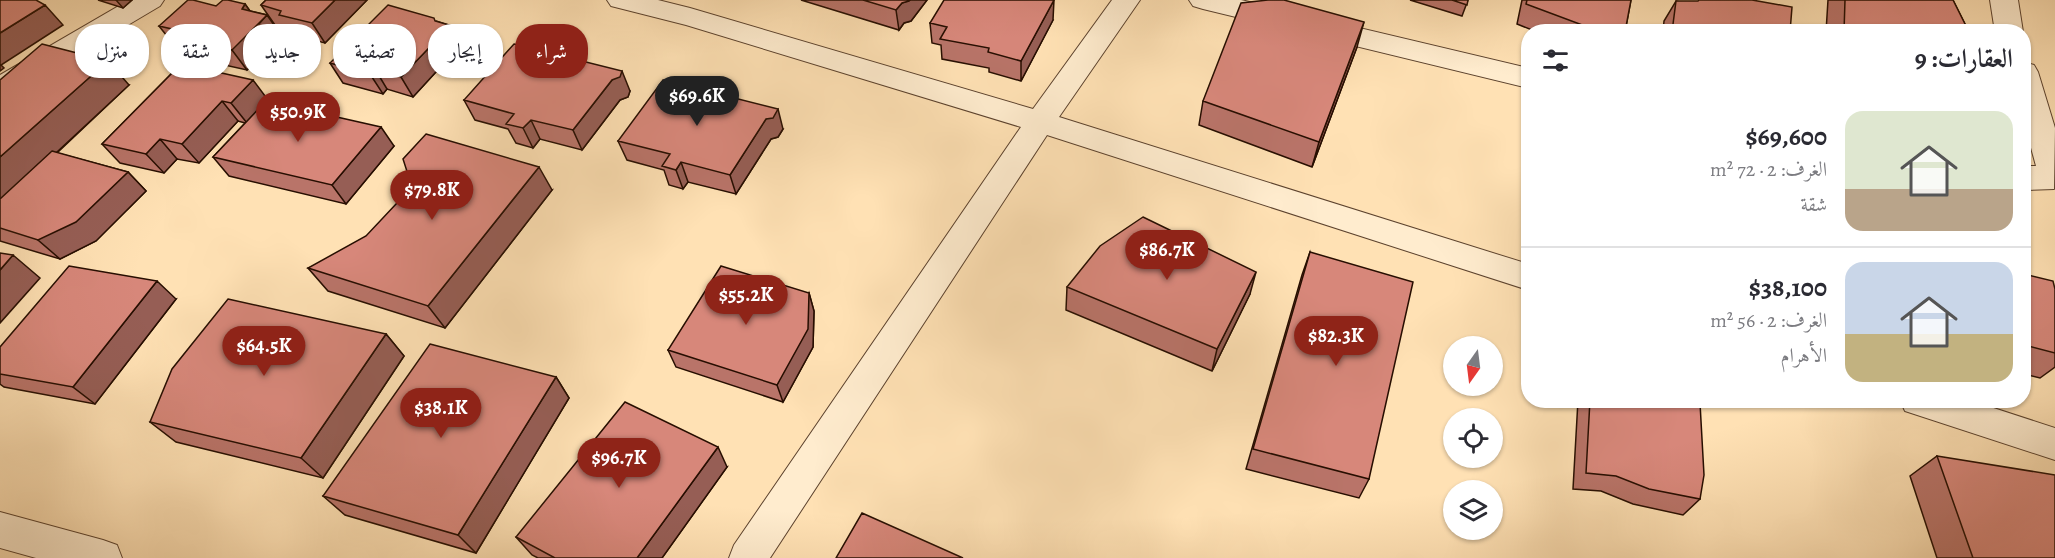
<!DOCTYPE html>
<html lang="ar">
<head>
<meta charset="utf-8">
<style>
  :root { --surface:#fff; --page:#f7f7f7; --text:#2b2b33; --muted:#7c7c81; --line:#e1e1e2; --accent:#8f2418 }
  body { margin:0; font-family:Alegreya,Amiri,serif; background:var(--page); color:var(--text); direction:rtl; height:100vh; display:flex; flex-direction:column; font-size:22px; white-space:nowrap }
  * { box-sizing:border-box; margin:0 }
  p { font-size:20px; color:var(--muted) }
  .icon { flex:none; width:33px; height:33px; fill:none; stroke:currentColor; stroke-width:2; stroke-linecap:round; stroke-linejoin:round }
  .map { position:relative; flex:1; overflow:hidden; direction:ltr }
  .drawer { position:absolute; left:1521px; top:24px; width:510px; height:384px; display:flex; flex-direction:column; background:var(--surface); border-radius:24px; box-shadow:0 2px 4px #0004; direction:rtl }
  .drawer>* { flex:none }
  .hud { position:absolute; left:18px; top:24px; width:570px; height:54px; direction:rtl; display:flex; gap:12px }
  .needle { width:39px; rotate:194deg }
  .buttons { position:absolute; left:1443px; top:336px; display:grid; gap:12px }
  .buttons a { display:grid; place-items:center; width:60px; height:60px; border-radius:50%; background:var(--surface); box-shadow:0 2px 4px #0004; font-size:30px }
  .price { position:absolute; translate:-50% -51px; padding:0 14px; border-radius:21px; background:var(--accent); color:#fff; font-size:20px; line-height:39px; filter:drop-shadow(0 2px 3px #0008) }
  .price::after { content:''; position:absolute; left:50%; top:36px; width:18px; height:14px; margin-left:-9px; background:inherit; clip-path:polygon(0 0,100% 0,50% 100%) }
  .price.on { background:#222; color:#fff }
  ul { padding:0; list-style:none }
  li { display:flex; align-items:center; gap:18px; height:150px; padding:0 18px }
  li+li { border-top:2px solid var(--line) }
  li span { display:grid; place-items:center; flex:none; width:168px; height:120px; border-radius:18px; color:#555 }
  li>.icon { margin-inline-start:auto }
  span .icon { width:72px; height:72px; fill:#fffc; stroke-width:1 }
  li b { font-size:26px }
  h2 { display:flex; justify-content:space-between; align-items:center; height:72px; padding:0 18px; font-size:26px }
  .tag { padding:0 21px; border-radius:24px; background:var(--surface); box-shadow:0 2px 4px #0004; font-size:21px; line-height:54px }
  .tag.on { background:var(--accent); color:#fff }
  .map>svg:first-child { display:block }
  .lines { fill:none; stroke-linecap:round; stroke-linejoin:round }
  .minor-casing { stroke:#5d432e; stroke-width:2 }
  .minor { fill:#ffecce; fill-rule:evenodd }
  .wall { fill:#b97469; stroke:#270e01; stroke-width:1.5 }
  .shaded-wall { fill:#965e55; stroke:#270e01; stroke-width:1.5 }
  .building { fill:#d7877a; stroke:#270e01; stroke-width:1.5 }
</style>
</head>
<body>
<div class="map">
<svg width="2055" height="558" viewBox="0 0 2055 558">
  <rect width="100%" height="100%" fill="#ffe1b4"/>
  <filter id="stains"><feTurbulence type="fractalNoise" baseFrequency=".00333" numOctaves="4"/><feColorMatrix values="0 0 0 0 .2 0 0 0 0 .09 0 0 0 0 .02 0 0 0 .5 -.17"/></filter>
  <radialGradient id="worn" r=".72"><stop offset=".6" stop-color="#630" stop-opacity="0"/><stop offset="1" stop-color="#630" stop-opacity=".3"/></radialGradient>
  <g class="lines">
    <g class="minor-casing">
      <path id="minor" d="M129,0H164L160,6L10,95L0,98V75Z
        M607,0H658L690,8L1033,109L1112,0H1140L1059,117L1528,264V290L1047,135L770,558H729L734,545L1021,127L686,25L611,6Z
        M1189,0H1241L1528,68V88L1203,9L1193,6Z
        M1990,0H2018L2023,32H1995Z
        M2024,62L2034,65L2038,72L2055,128L2054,189L2024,190V166H2036L2024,122Z
        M1900,400H1969L2055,428V460L1905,411Z
        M0,512L103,540L117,545L122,558H36L0,548Z"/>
    </g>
    <use href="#minor" class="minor"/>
  </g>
  <path class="wall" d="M98,0H132L123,8Z
    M266,0H367L325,43L293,35L289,29L275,25L261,5Z
    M801,0H927L911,21L904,23L899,30Z
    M1410,0H1468L1462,16Z
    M1522,0H1631L1625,32H1537L1517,24Z
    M1828,0H1953L1969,32H1826Z
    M1676,1L1790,32H1663L1664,21Z
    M245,4L250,11L267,15L281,35L247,70L193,58L186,49L175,46L159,26L216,6Z
    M1053,20L1021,81L989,72V68L942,59L941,45L932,43L930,23Z
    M436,21L459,28L469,48L466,51L457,49L413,97L387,89L383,94L343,83L330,63Z
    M1357,47L1312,167L1199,125L1203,101Z
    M181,64L268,100L267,101L394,146L346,204L229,176L213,157L245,123L238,121L199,163L177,159L164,173L120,163L102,144Z
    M0,80L129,85L57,153L128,172L146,191L96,241L60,259L0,241Z
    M630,91L628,97L620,100L582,150L540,139L533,148L516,143L508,129L475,120L464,100Z
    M783,129L778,137L771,139L736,194L688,182L683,189L669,185L664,170L627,160L618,141Z
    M552,190L445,328L328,291L308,268Z
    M1310,252L1369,479L1359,498L1246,469L1302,275Z
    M2024,274L2055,289V367L2040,378L2024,374Z
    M1067,287L1250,294L1212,371L1066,310Z
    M809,293L814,311L813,347L783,402L676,367L668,350Z
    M176,299L95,404L4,387L0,384V347Z
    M386,334L404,356L323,478L176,442L150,422Z
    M556,377L569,398L476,553L345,515L323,496Z
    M1578,400H1691L1700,499L1683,515L1633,504L1601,491L1573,489Z
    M1937,456L2055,558H1937L1910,476Z
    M727,467L662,558H538L532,555L516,537Z"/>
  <path class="shaded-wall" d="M116,0H132L123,8Z
    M335,0H367L325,43L312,23Z
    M910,0H927L911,21L904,23L899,30L896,10L902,3Z
    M1054,0L1053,20L1021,81V61Z
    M245,4L259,24L267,15L281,35L247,70L232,50L242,9Z
    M45,5L63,25L1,65L4,68L0,71V33Z
    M1364,22L1357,47L1312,167L1319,142Z
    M459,28L469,48L466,51L455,31Z
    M447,29L457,49L413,97L401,77Z
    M108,61L129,85L0,205V157Z
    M375,69L387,89L383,94L370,74Z
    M622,71L630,91L628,97L620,100L582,150L573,130L612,80Z
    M253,80L268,100L247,123L231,103Z
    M222,101L238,121L199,163L182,144Z
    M778,109L783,129L778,137L771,139L736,194L730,175L766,119Z
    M531,120L540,139L533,148L523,128Z
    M381,127L394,146L346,204L332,185Z
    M160,139L177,159L164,173L146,154Z
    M681,162L688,182L683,189L676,170Z
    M539,167L552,190L445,328L428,306Z
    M128,172L146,191L96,241L60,259L38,240Z
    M13,255L40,278L0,323V270Z
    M1256,272L1250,294L1212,371L1217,349Z
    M157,281L176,299L95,404L73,387Z
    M809,293L814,311L813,347L783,402L777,385Z
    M386,334L404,356L323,478L301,458Z
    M556,377L569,398L476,553L458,535Z
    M718,447L727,467L662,558H637Z"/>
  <path class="building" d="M0,0H36L45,5L0,33Z
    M188,0H193L216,6L223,0H228L245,4L242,9L267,15L232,50L177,38L181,31L159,26Z
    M266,0H335L312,23L279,15L281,11L261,5Z
    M863,0H910L909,1L902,3L896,10Z
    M944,0H1054L1021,61L988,52L989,48L940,39L947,27L930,23Z
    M1268,0H1284L1364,22L1319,142L1203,101L1241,3Z
    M1452,0H1468L1467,5Z
    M1527,0H1631L1625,32H1601L1526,4Z
    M1699,0H1752L1792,7L1790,32H1672L1676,1H1698Z
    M1845,0H1953L1969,32H1844Z
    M388,5L434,18L435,21L459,28L455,31L447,29L401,77L375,69L370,74L330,63Z
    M42,44L108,61L0,157V80Z
    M514,44L622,71L620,77L612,80L573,130L531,120L523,128L506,124L514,114L464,100Z
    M181,64L253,80L231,103L222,101L182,144L160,139L146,154L102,144Z
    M663,80L778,109L773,118L766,119L730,175L681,162L676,170L662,166L670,154L618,141Z
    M266,101L381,127L332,185L213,157Z
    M426,134L539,167L428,306L308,268L366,236L412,187L403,159Z
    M52,151L128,172L76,222L38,240L0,228V199Z
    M1143,217L1256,272L1217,349L1067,287L1100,246Z
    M1310,252L1413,282L1369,479L1253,449Z
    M0,253L13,255L0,270Z
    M69,266L157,281L73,387L0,374V347Z
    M721,266L809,293L808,329L777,385L668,350Z
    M2024,274L2053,281L2055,289V353L2024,345Z
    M228,299L386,334L301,458L150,422L172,369Z
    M430,344L556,377L458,535L323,496Z
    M1590,400H1691L1700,403L1704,475L1700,499L1649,489L1616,476L1586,473Z
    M625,402L718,447L637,558H555L516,537Z
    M1937,456L2055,475V558H1973Z
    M862,513L963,558H836Z"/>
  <rect width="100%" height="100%" filter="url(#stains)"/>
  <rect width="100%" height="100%" fill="url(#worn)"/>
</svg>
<div class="buttons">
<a><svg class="needle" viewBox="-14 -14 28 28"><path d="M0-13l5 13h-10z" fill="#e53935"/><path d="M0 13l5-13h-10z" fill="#7c7c81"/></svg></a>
<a><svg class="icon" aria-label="locate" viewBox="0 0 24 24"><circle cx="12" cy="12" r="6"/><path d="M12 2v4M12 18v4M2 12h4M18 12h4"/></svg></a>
<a><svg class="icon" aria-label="layers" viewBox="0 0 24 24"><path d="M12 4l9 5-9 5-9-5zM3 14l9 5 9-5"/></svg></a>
</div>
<b class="price on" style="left:697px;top:127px">$69.6K</b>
<b class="price" style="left:298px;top:143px">$50.9K</b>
<b class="price" style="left:432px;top:221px">$79.8K</b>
<b class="price" style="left:1167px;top:281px">$86.7K</b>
<b class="price" style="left:746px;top:326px">$55.2K</b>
<b class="price" style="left:1336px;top:367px">$82.3K</b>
<b class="price" style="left:264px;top:377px">$64.5K</b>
<b class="price" style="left:441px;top:439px">$38.1K</b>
<b class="price" style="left:619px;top:489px">$96.7K</b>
<div class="hud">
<a class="tag on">شراء</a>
<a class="tag">إيجار</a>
<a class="tag">تصفية</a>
<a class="tag">جديد</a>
<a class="tag">شقة</a>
<a class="tag">منزل</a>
</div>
<section class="drawer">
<h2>العقارات: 9<svg class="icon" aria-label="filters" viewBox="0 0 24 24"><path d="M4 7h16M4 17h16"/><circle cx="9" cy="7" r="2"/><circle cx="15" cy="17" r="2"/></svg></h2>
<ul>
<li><span style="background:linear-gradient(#dfe7d0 65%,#b9a48a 0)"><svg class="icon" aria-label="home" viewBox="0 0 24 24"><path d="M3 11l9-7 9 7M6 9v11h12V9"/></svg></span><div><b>$69,600</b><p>الغرف: 2 · 72 m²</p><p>شقة</p></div></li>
<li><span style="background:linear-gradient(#c9d6e8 60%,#c2b280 0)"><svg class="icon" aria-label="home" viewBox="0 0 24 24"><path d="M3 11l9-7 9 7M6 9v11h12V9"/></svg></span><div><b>$38,100</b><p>الغرف: 2 · 56 m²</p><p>الأهرام</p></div></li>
</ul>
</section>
</div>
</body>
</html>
